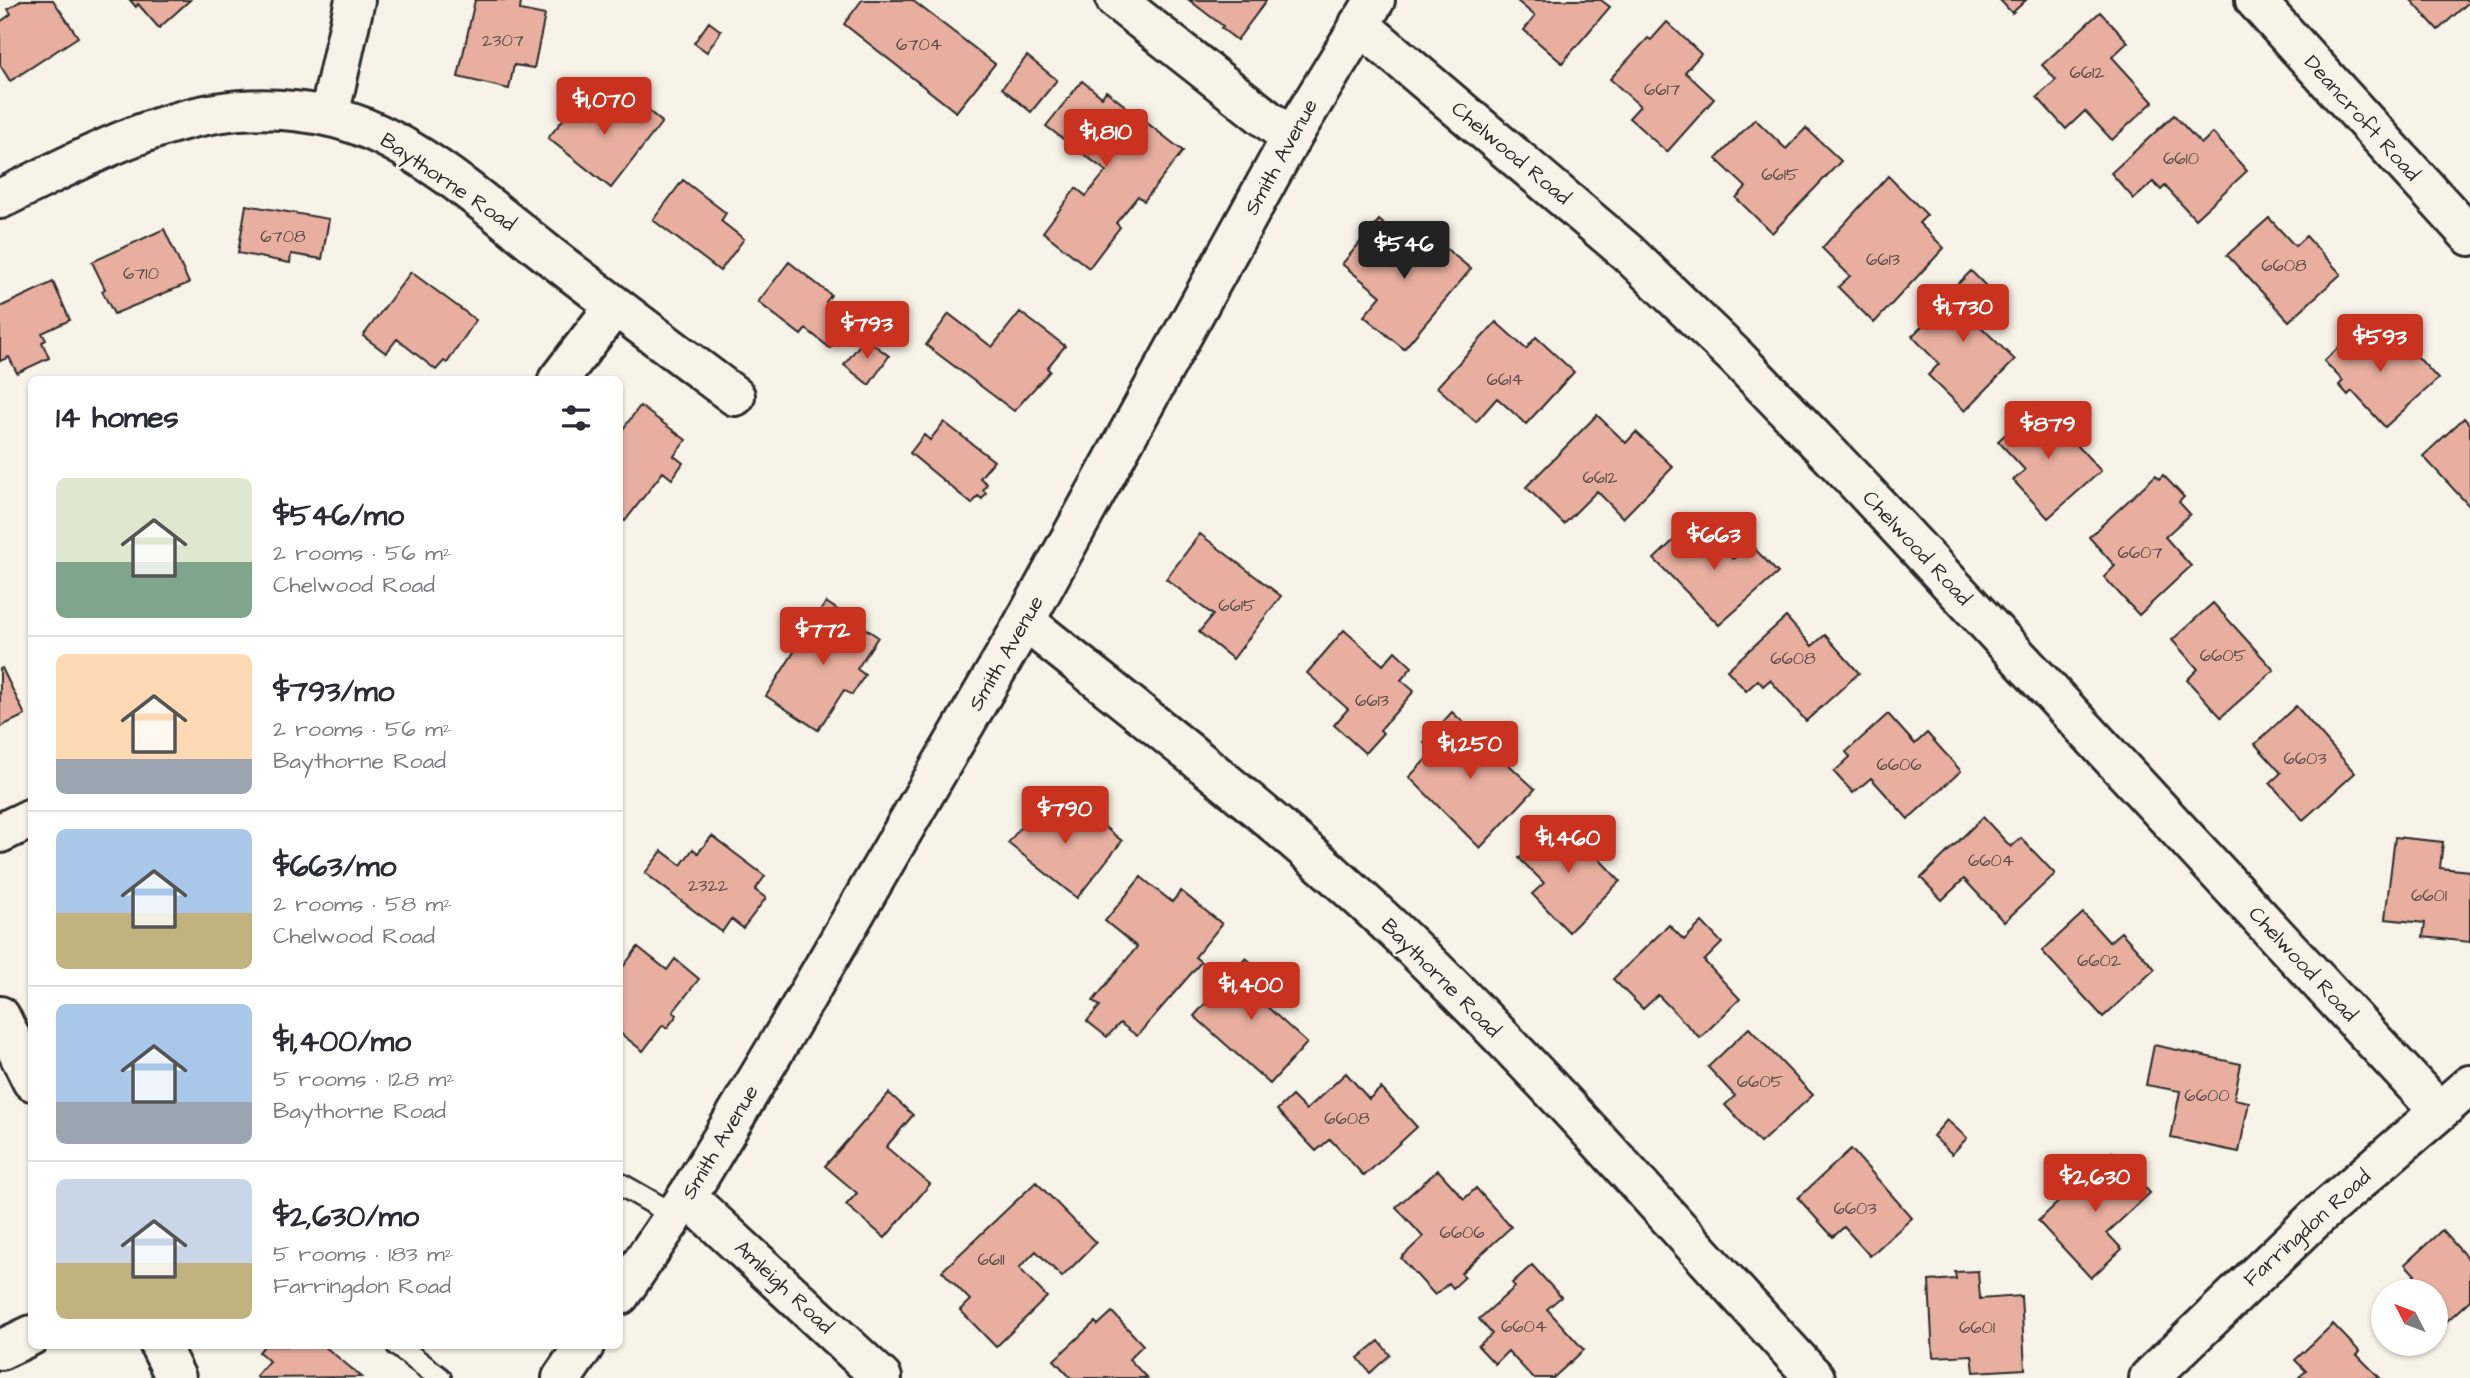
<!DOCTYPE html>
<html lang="en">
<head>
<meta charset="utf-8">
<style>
  :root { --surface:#fff; --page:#f7f7f7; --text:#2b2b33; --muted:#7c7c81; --line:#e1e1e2; --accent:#c8321e }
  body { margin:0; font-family:"Architects Daughter",sans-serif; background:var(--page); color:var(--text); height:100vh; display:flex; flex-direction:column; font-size:26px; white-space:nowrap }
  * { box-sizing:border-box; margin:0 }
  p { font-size:23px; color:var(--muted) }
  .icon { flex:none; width:38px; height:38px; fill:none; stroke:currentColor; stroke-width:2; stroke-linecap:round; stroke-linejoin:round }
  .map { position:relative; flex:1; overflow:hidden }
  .panel { position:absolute; left:28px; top:376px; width:595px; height:973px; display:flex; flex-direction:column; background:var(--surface); border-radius:10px; box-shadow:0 2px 5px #0004 }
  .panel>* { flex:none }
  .needle { width:46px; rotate:312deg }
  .controls { position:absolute; left:2371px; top:1279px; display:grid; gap:14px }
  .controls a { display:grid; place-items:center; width:77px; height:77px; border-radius:50%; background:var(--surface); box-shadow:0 2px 5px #0004; font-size:35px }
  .price { position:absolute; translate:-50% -60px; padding:0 16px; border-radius:7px; background:var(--accent); color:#fff; font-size:23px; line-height:46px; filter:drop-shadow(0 2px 4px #0008) }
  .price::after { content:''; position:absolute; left:50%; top:42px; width:21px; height:16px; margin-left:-10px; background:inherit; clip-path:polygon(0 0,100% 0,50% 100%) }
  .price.current { background:#222; color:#fff }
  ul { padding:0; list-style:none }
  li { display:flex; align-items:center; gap:21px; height:175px; padding:0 28px }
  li+li { border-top:2px solid var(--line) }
  li span { display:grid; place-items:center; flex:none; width:196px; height:140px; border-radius:10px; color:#555 }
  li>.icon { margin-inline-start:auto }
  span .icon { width:84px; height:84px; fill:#fffc; stroke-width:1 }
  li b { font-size:30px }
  h2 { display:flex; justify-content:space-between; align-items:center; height:84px; padding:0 28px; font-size:30px }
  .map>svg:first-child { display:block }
  .building { fill:#e8afa0; stroke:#2b2b2b; stroke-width:2 }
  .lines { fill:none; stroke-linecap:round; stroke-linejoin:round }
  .service-casing { stroke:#2b2b2b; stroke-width:26 }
  .minor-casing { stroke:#2b2b2b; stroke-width:44 }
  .tertiary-casing { stroke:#2b2b2b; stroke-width:44 }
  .secondary-casing { stroke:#2b2b2b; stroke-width:44 }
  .service { stroke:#f7f3e8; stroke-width:21 }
  .minor { stroke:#f7f3e8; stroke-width:38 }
  .tertiary { stroke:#f7f3e8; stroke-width:38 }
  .secondary { stroke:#f7f3e8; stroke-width:38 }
  .labels { text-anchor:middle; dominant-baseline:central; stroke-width:5; stroke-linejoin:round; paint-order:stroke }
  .number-label { font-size:18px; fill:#5a4c48 }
  .street-label { font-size:21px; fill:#2b2b2b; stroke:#f7f3e8 }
</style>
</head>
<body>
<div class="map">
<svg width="2470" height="1378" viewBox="0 0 2470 1378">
  <rect width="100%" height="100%" fill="#f7f3e8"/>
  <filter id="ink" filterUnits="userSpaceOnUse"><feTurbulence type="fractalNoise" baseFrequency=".0143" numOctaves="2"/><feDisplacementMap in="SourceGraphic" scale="14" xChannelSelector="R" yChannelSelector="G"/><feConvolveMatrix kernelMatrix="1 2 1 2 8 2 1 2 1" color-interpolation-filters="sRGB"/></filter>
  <g filter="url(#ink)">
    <path class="building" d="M22,0H53L78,37L10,81L0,65V22L11,14L8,9Z
      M130,0H190L159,28L138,4L136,7Z
      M475,0H515L521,1L520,10L545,15L534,68L514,65L509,89L458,77Z
      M862,0H912L995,64L956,112L844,24Z
      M1189,0H1264L1266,1L1237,40L1221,28L1223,26Z
      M1516,0H1601L1610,7L1562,63L1524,30L1535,16Z
      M2000,0H2026L2012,13Z
      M2411,0H2470V1L2438,30Z
      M2100,12L2128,42L2112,57L2153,102L2112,140L2085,111L2066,129L2037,97L2056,80L2042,65Z
      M709,22L721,31L707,52L694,43Z
      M1667,22L1701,54L1685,72L1714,99L1667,152L1629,118L1640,106L1610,79L1648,38L1651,40Z
      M1027,56L1057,80L1031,112L1002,88Z
      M1082,81L1102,97L1106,91L1183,151L1144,201L1138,196L1116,223L1120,227L1089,268L1043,232L1076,188L1086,196L1106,171L1046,126Z
      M587,90L618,115L625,107L636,116L644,107L662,122L611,188L548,138Z
      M2174,115L2201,144L2213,133L2247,171L2195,219L2165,186L2161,190L2153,182L2134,199L2111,173Z
      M1755,119L1786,149L1806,128L1841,161L1772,233L1736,198L1746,187L1716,159Z
      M1888,176L1927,215L1919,223L1944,248L1874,323L1838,287L1850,276L1822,248Z
      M683,180L726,213L721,221L744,239L720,271L653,220Z
      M246,205L329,219L322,259L291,254L290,263L238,253Z
      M2269,218L2295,246L2306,236L2341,274L2289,321L2227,255Z
      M1379,220L1424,259L1438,242L1471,269L1404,349L1364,316L1381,296L1342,264Z
      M164,229L189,283L114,314L102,291L105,289L92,262Z
      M789,262L831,295L826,302L850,321L830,348L806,329L801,335L758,302Z
      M1971,271L1995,295L1972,318L2015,360L1965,411L1928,375L1939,364L1912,336L1945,304L1941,301Z
      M411,272L476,320L447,363L444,361L436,370L397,339L386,353L363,336Z
      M53,282L70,320L42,333L46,340L42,342L49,358L17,373L9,357L0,361V307Z
      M1020,312L1065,346L1047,368L1050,371L1014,411L926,345L949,314L992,347Z
      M1496,322L1526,349L1536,337L1574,372L1526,424L1497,398L1476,422L1437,387Z
      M2365,323L2391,351L2403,341L2438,379L2385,427L2352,391L2348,395L2339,385L2343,381L2324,361Z
      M865,338L889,356L869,385L844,365Z
      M2039,404L2101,471L2048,518L2013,480L2025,470L1998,441Z
      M640,406L686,440L674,456L683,463L672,479L663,472L625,521L620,517V433Z
      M1597,415L1626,443L1636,432L1673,467L1623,518L1597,491L1564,524L1526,487Z
      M2464,418L2470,425V507L2423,456Z
      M944,422L994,461L980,478L987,484L983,490L986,493L982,499L978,496L972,504L910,453L924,435L930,440Z
      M2156,475L2159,479L2163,475L2184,497L2179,502L2190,514L2165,537L2191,566L2139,615L2104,577L2115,566L2089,537Z
      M1695,520L1733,559L1749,543L1778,573L1719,625L1654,559Z
      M1200,534L1281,596L1233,659L1199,632L1213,615L1166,579Z
      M826,602L878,637L857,669L865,675L852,695L844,690L818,730L766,696Z
      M2213,603L2274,670L2221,717L2187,680L2198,669L2172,640Z
      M1786,617L1812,646L1825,635L1859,673L1806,721L1770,680L1763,686L1758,680L1746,691L1727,670Z
      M1344,630L1383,665L1395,651L1412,667L1401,680L1414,691L1380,730L1383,733L1365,753L1334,725L1348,709L1307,673Z
      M2,668L25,715L0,727V669Z
      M2296,706L2355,773L2303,820L2270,783L2281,773L2255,744Z
      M1452,712L1535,789L1480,848L1409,777L1433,752L1424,743Z
      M1888,714L1915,744L1927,733L1961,771L1908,819L1871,778L1853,793L1834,772L1850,757L1846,752Z
      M1044,798L1071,820L1081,808L1122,841L1077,898L1008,843Z
      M1983,817L2011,847L2021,838L2055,874L2004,922L1964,879L1942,900L1921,878Z
      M1560,818L1620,881L1569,932L1532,894L1544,883L1519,858Z
      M712,836L765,876L755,890L766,898L743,928L731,919L722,932L645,873L662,851L681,865L693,849L698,853Z
      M2395,837L2443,842L2440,868L2470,871V942L2423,937L2425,923L2385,919Z
      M1141,877L1172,902L1181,891L1222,924L1195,957L1201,962L1137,1036L1120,1023L1107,1037L1087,1021L1100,1006L1093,1001L1137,947L1105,921Z
      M2083,913L2109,942L2121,932L2155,969L2103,1017L2042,951Z
      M1702,922L1722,943L1704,961L1740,999L1700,1038L1658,995L1643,1009L1613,979L1669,925L1684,940Z
      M638,947L667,970L675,959L699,979L673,1012L677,1015L667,1028L663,1025L643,1051L620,1033V971Z
      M1246,958L1278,987L1264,1004L1307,1043L1270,1084L1194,1016Z
      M1749,1028L1813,1095L1760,1143L1725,1105L1735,1096L1708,1067Z
      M2154,1045L2241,1064L2234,1099L2249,1102L2239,1152L2171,1138L2180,1091L2146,1085Z
      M1346,1073L1369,1099L1381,1088L1417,1127L1364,1176L1330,1139L1316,1151L1277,1110L1292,1096L1306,1110Z
      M889,1093L913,1115L886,1147L930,1184L885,1238L846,1205L857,1193L825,1166Z
      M1947,1120L1967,1138L1952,1154L1933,1136Z
      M1851,1149L1912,1218L1870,1256L1844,1227L1833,1237L1798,1198Z
      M2112,1152L2150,1193L2107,1233L2122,1249L2091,1278L2038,1221Z
      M1438,1170L1464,1199L1476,1188L1511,1227L1461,1273L1465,1277L1453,1288L1449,1283L1435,1295L1401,1258L1423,1237L1396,1207Z
      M1036,1182L1096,1243L1062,1277L1036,1251L1019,1268L1047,1297L996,1347L960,1310L970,1300L942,1271Z
      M2442,1230L2470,1261V1300L2436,1331V1292H2397L2415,1275L2405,1264Z
      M1532,1265L1561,1297L1547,1309L1584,1350L1553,1378H1533L1508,1351L1495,1364L1478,1346L1492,1334L1479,1319L1515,1287L1512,1283Z
      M1978,1271L1980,1299L2021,1296L2025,1369L1974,1372L1972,1355L1933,1357L1929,1281L1956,1279L1955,1272Z
      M1112,1312L1143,1345L1129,1359L1147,1378H1071L1054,1360L1095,1322L1098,1325Z
      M2333,1324L2360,1352L2357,1355L2380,1378H2298L2306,1371L2295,1360Z
      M1379,1341L1390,1355L1370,1373L1358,1358Z
      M264,1346H324L362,1377L258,1378L256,1376L269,1361L259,1352Z"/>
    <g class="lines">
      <g class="service-casing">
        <path id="service" d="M620,1184L674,1215
          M398,1346L440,1378"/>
      </g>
      <g class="minor-casing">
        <path id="minor" d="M1116,0L1291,138
          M2255,0L2470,236
          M1359,24L1627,252L1737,358L1858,484L2438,1110
          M329,116L355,0
          M0,199C69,166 139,126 216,113C265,105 326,110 372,131C435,159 491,209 545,252C608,301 671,348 735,396
          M558,380L615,306
          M1025,621C1157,727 1291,830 1412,947C1553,1084 1682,1234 1815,1378
          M0,833L32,818
          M687,1197L882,1378
          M0,1350L32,1335
          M2149,1378L2318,1216L2470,1085"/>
      </g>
      <g class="tertiary-casing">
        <path id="tertiary" d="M0,1016L32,1081
          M160,1346L176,1378"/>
      </g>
      <g class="secondary-casing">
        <path id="secondary" d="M620,1295L687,1197L794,1018L1025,621L1291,138L1375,0
          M562,1378L584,1346"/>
      </g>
      <use href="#service" class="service"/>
      <use href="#minor" class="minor"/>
      <use href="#tertiary" class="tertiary"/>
      <use href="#secondary" class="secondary"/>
    </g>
  </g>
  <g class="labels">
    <g class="number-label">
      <text x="503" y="40">2307</text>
      <text x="919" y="44">6704</text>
      <text x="2087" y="72">6612</text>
      <text x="1662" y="89">6617</text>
      <text x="2181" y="158">6610</text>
      <text x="1780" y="174">6615</text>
      <text x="283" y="236">6708</text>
      <text x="1883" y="259">6613</text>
      <text x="2284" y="265">6608</text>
      <text x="141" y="273">6710</text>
      <text x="1505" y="379">6614</text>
      <text x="1600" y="477">6612</text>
      <text x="2140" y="552">6607</text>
      <text x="1237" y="605">6615</text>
      <text x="2223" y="655">6605</text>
      <text x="1793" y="658">6608</text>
      <text x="1372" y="700">6613</text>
      <text x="2305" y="758">6603</text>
      <text x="1899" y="764">6606</text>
      <text x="1991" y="860">6604</text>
      <text x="708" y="885">2322</text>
      <text x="2429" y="895">6601</text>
      <text x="2099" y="960">6602</text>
      <text x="1760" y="1081">6605</text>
      <text x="2207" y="1095">6600</text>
      <text x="1347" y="1118">6608</text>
      <text x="1855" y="1208">6603</text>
      <text x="1462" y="1232">6606</text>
      <text x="991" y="1259">6611</text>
      <text x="1524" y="1326">6604</text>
      <text x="1977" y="1327">6601</text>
    </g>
    <g class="street-label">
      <text transform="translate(2362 118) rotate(48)">Deancroft Road</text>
      <text transform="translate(1511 153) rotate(40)">Chelwood Road</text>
      <text transform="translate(1281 157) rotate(-61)">Smith Avenue</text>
      <text transform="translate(448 182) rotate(34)">Baythorne Road</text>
      <text transform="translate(1917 548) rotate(47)">Chelwood Road</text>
      <text transform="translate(1006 653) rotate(-60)">Smith Avenue</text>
      <text transform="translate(2303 964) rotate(47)">Chelwood Road</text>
      <text transform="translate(1441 978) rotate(45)">Baythorne Road</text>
      <text transform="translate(720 1142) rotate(-59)">Smith Avenue</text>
      <text transform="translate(2307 1228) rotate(-42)">Farringdon Road</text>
      <text transform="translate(784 1287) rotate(43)">Amleigh Road</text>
    </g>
  </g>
</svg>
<div class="controls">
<a><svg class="needle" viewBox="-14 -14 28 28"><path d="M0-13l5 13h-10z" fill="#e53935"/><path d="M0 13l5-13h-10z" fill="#7c7c81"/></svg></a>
</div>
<b class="price" style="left:604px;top:137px">$1,070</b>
<b class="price" style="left:1106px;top:169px">$1,810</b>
<b class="price current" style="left:1404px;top:281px">$546</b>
<b class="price" style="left:1963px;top:344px">$1,730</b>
<b class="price" style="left:867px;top:361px">$793</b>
<b class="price" style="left:2380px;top:374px">$593</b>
<b class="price" style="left:2048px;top:461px">$879</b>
<b class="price" style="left:1714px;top:572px">$663</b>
<b class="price" style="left:823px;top:667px">$772</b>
<b class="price" style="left:1470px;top:781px">$1,250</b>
<b class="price" style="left:1065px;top:846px">$790</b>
<b class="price" style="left:1568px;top:875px">$1,460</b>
<b class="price" style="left:1251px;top:1022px">$1,400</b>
<b class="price" style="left:2095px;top:1214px">$2,630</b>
<section class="panel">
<h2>14 homes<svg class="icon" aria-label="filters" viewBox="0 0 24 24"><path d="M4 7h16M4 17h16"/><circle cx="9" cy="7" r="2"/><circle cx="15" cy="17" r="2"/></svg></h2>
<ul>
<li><span style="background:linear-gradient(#dfe7d0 60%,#7fa58c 0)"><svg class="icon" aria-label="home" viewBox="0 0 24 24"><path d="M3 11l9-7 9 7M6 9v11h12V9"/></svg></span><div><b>$546/mo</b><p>2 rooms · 56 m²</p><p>Chelwood Road</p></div></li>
<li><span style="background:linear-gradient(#ffd9b3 75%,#9aa5b1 0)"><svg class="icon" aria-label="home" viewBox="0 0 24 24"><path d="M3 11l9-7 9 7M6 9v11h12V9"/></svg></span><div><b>$793/mo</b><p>2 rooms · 56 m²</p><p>Baythorne Road</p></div></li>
<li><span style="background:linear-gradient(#a9c7e8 60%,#c2b280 0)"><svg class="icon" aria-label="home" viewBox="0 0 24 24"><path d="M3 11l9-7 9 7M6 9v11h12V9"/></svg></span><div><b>$663/mo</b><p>2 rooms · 58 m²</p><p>Chelwood Road</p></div></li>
<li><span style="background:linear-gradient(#a9c7e8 70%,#9aa5b1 0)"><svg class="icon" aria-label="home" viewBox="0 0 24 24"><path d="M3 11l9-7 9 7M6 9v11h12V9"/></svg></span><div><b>$1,400/mo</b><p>5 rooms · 128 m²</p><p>Baythorne Road</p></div></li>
<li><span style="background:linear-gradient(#c9d6e8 60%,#c2b280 0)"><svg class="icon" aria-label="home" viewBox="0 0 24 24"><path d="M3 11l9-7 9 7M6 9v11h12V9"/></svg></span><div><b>$2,630/mo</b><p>5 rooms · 183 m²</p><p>Farringdon Road</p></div></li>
</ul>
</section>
</div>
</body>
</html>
